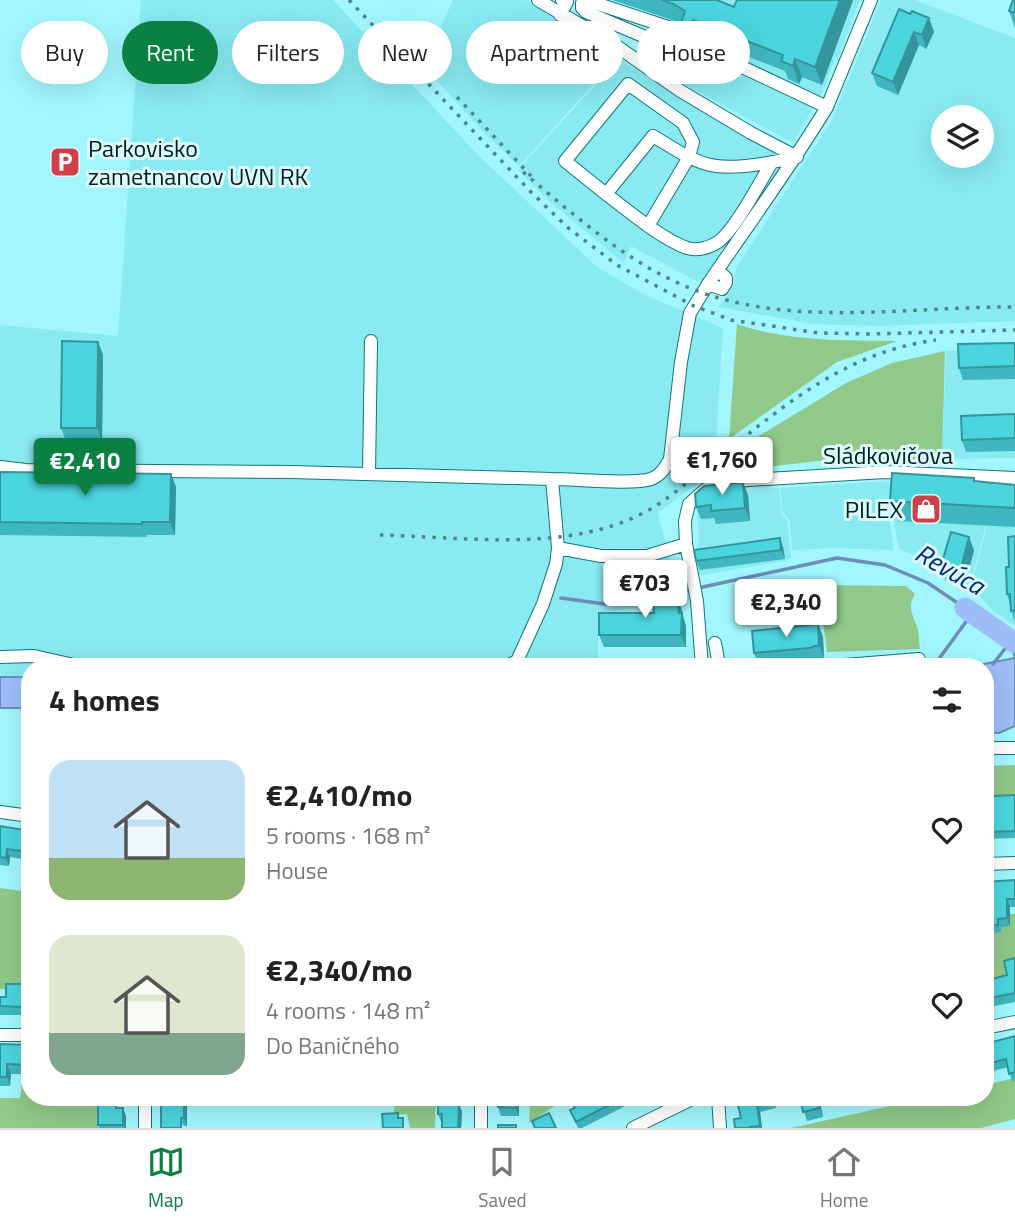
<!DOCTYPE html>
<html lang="en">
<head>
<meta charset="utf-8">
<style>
  :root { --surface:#fff; --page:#f2f2f2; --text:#222; --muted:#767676; --line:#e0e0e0; --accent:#0b8043 }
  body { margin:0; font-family:"Titillium Web",sans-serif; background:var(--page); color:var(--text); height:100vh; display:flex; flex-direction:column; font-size:26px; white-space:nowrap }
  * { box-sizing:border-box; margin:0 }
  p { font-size:23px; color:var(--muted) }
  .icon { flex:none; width:38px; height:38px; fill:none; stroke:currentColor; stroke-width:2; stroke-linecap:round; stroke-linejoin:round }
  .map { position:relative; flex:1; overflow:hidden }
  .drawer { position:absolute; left:21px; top:658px; width:973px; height:448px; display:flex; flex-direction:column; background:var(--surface); border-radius:28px; box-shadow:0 7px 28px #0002 }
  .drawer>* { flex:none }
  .banner { position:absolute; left:21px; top:21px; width:973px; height:63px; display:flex; gap:14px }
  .controls { position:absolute; left:931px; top:105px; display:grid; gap:14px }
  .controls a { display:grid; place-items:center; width:63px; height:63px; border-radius:50%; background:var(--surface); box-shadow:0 7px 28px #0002; font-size:35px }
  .price { position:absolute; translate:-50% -60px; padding:0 16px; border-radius:7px; background:#fff; color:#222; font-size:23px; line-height:46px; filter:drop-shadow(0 2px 4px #0008) }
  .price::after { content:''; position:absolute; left:50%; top:42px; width:21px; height:16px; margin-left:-10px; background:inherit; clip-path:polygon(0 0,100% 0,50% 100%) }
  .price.active { background:var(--accent); color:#fff }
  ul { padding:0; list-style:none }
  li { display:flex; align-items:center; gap:21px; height:175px; padding:0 28px }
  li span { display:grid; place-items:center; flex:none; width:196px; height:140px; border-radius:21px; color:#555 }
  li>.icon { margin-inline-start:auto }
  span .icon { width:84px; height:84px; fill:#fffc; stroke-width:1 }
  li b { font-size:30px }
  h2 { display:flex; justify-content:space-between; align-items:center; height:84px; padding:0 28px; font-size:30px }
  .chip { padding:0 24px; border-radius:32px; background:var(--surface); box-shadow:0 7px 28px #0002; font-size:24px; line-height:63px }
  .chip.active { background:var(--accent); color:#fff }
  .tab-bar { display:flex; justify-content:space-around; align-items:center; height:98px; border-top:2px solid var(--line); background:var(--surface); font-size:19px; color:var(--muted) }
  .tab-bar a { display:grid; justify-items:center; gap:4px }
  .tab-bar .active { color:var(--accent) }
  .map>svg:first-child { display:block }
  .built { fill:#89eaf2; fill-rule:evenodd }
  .green { fill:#90c98a }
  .water { fill:#9dbdf9; stroke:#6e8cb7; stroke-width:2 }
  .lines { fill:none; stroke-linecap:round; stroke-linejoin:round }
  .stream { stroke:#6e8cb7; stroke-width:3.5 }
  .river { stroke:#9dbdf9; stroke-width:21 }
  .minor-casing { stroke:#12757b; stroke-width:14 }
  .minor { stroke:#fff; stroke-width:12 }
  .rail { stroke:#4e8589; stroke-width:3.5; stroke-dasharray:3.5 7; stroke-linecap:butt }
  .wall { fill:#40b7c0 }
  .shaded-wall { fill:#34959c }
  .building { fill:#4bd5df; stroke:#34959c; stroke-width:2 }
  .labels { text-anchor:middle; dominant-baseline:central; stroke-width:6; stroke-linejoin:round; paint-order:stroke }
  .poi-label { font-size:24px; fill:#011b1d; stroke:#dbfbfd; text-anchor:start }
  .street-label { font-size:24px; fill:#011b1d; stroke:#dbfbfd }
  .water-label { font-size:26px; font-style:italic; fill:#012679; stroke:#dbfbfd }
</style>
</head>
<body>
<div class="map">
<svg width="1015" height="1128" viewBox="0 0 1015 1128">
  <rect width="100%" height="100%" fill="#a2f7fe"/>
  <path class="built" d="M141,0H333L479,156L597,267L645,295L723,328L716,443L705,479L658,512L676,588L687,584L689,601L598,613V667H30V677H0V325L118,336Z
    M453,0H526L618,57L519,166L484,133L423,65Z
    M683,0H860L838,58L816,50L835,59L822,93L793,143L673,78L698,6Z
    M881,0H915L1015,38V321L877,326L812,324L719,307L734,285L736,268L831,122ZM943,117H982V156H943Z
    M619,59L775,153L779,161L780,169L702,284L631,246L624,263L548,200L518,170Z
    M1015,346V458L942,459L946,351Z
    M890,481V523L894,550L832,548L792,550L790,521L782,511L780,488Z
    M894,482L989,486L985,528L969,589L945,581L928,561L899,549L894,523Z
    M990,486L1015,487V626L996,613L971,588L986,529Z
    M779,488L781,513L787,521L791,557L789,560L696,576L693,560L699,539L697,507L709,494Z"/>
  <path class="green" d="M737,324C788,342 844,340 897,341L837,362L729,439Z
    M945,351L942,459L827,460L732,471L731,453L846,383L892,363Z
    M818,585L906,586L915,594C906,608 914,616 918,630C919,635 919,642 920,649L827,652Z
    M1015,765V799L985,801V766Z
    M0,888L30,892V990L0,989Z
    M1015,914V975L985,981V915Z
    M1015,1078V1119L981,1128H791L930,1097H985V1085Z
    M22,1084H30V1097H97L98,1128H0V1098H20Z
    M394,1097L436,1098L435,1128H410L407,1114L394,1115Z
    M530,1097H568L529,1123Z"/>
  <path class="water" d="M971,604L1015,633V726L999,733L985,732V667H980L984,664L1015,658L1013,652L964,614Z
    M0,677H30V708H0Z"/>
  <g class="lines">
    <path class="stream" d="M698,588L837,558L885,565L928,583L965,608
      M561,598L605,604L655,597L691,589
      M993,664L1008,645
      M933,667L968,619"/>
    <path class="river" d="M965,608L1015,643"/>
    <g class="minor-casing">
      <path id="minor" d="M538,0L618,47L679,90L751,133L797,157
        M586,0L677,30L676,43L672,46L652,43L650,39L586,12L582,8V3Z
        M560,15L567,2L562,0
        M704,49L827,107L871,0
        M772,162C760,182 735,230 718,242C709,248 697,251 687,248C663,240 627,210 606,194L653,136C672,147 693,163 716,166C738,169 775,162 797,157
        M606,194L565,161L628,84L683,123L693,142L689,157L648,226
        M718,270L726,278V283L722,289L708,284C748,225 790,168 827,107
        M0,467L26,470L291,472L552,479L558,548L601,556H647L686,544
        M369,474L371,341
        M552,479C574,479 633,485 651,479C661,475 665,468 670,459L681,362L690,313L708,284
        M715,643L719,665
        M0,657L34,656L74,665L154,667
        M505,667L517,661L543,604L556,564L558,548
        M702,667L697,601L686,544L685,521L689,504L706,489L748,480L885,472L1015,478
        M820,667L919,659
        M985,748H1015
        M0,812L30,816
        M985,864L1015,863
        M985,1028L1015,1022
        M0,1035H30
        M718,1097L720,1128
        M145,1128V1097
        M481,1128V1097
        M633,1128L696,1097"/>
    </g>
    <use href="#minor" class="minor"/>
    <path class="rail" d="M349,0L530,191L567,227L617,265L694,306L731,320L819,333L871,334L1015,330
      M457,97L531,176
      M523,172C572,213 619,256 678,283C782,331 905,306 1015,307
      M380,535C462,537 562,552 637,516C663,504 685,484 707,467C779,410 841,353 936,340"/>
  </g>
  <path class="wall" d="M612,0H717L734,7L737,0H853L822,85L802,77L799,84L788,79L785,71L700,38L689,66L680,63L674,45L681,23Z
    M1015,0V28L1009,11Z
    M899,9L934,32L926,49L919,45L898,95L877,86L872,73Z
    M98,342L103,355L102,441H66L61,428Z
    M1015,343V379L963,380L959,368Z
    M1015,414V451L966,452L962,440Z
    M0,472L171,474L176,487L175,535H147V537L0,535Z
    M974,478L975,481L1015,485V527L898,521L890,501Z
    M748,495L750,521L716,524L714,518L701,519L696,507Z
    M1015,536V623L1007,594L1009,567Z
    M783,547L785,559L700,570L696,561Z
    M974,550L965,585L946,580L941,566Z
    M681,607L682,615L686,626V647H604L599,635L654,613Z
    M818,624L823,637L824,658L814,661L759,666L754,653Z
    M1015,795V838L985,839V812H993Z
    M0,826L30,831V860L10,857L9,866L0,865Z
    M1015,880V907H1010V926L1001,927V932L992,933L989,925L988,908L985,909V882Z
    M1015,958V1002L985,1008V981L1007,975Z
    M27,993V1015H0V997H6Z
    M1015,1036V1081L1012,1082L1008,1067L990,1072L987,1064Z
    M0,1044L30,1045V1074H11L10,1086H0Z
    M34,1097H46V1103L35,1102Z
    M161,1097H207V1105H187V1126H184Z
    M519,1097V1116H501L498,1107Z
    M578,1097H643L582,1128H578L570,1110L574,1108L571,1100Z
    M736,1097H774L776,1108L760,1112L762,1128H735L741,1118Z
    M800,1097H819L823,1117L807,1121Z
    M459,1104L462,1112L461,1128H442V1122H441L438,1114Z
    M123,1108L126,1116V1128H99L98,1125Z"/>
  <path class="shaded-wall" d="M840,0H853L822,85L815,67Z
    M929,18L934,32L926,49L922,35Z
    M693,20L700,38L689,66L683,48Z
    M914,32L919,45L898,95L893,82Z
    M795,59L802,77L799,84L793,66Z
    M98,342L103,355L102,441L97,428Z
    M171,474L176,487L175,535L170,522Z
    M743,482L748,495L750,521L745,508Z
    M969,537L974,550L965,585L960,572Z
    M780,538L783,547L785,559L781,550Z
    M677,594L686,626V647L681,635Z
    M818,624L823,637L824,658L819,645Z
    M7,849L10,857L9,866L6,858Z
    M1007,899L1010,907V926L1007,918Z
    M24,984L27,993V1015L23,1007Z
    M7,1064L11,1074L10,1086L7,1077Z
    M185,1097L187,1105V1126L184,1118Z
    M204,1097H207V1105Z
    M516,1097H519V1116L516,1108Z
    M818,1097H819L823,1117L820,1108Z
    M757,1103L760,1112L762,1128H761L760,1126Z
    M459,1104L462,1112L461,1128H458Z
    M123,1108L126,1116V1128H124L123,1125Z"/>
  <path class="building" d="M662,0H717L734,7L737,0H840L815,67L795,59L793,66L781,61L783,55L693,20L683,48L674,45L685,11L673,4Z
    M1013,0H1015V13L1009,11Z
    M899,9L910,14L912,11L929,18L922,35L914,32L893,82L872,73Z
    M62,341L98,342L97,428H61Z
    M1015,343V366L959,368L958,344Z
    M1015,414V438L962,440L961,416Z
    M0,472L171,474L170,522H142V524L0,522Z
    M892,473L974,478V481L1015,485V508L890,501Z
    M743,482L745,508L711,511V505L696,507L695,494L704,486Z
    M951,532L969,537L960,572L941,566Z
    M1015,536V610L1011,611L1010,594H1007L1006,567H1009L1008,537Z
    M780,538L781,550L696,561L694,550Z
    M677,594L679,613H682L681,635H599V613H654L653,597Z
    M818,624L819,645L809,648L754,653L752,631Z
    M1015,795V831L985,832V812H993V796Z
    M0,826L30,831V852L7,849L6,858L0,857Z
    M1015,880V899H1007V918L998,919V925H989L988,900H985V882Z
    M1015,958V993L985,999V981L1007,975L1004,961Z
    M6,984H24L23,1007L0,1006V997H6Z
    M1015,1036V1072L1009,1074L1006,1059L987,1064L985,1056V1044Z
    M0,1044L30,1045V1065L7,1064V1077H0Z
    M161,1097H184V1118H181V1128H161Z
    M498,1097H516V1108L498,1107Z
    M578,1097H625L576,1122L570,1110L575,1108L571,1100Z
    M736,1097H772L773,1100L757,1103L760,1126L750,1127V1128H735L734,1119L741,1118Z
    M800,1097H818L820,1108L803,1112Z
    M98,1098H116V1108H123V1125H98Z
    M438,1103L459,1104L458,1128H442V1114H438Z
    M398,1113V1118H403V1128H383L382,1114Z
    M549,1113L556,1128H535L532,1121Z
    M498,1125H516V1128H498Z"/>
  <defs>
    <g id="parking-square" transform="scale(1.575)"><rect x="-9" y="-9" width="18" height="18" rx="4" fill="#d04147" stroke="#dbfbfd"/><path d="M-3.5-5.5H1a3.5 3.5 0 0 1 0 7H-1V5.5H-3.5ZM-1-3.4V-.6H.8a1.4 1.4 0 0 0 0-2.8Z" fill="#fff"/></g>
    <g id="shop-square" transform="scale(1.575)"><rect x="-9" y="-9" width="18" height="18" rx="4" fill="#d04147" stroke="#dbfbfd"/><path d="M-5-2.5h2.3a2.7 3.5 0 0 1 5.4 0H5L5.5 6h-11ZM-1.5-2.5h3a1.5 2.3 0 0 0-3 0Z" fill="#fff"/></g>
  </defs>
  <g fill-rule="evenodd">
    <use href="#parking-square" x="65" y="162"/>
    <use href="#shop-square" x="926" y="509"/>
  </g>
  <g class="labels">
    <g class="poi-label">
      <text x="88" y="148">Parkovisko<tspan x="88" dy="28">zametnancov UVN RK</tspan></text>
      <text x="903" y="509" text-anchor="end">PILEX</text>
    </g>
    <g class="street-label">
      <text x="888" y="455">Sládkovičova</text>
    </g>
    <g class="water-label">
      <text transform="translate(950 569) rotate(30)">Revúca</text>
    </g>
  </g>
</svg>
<div class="controls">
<a><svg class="icon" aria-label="layers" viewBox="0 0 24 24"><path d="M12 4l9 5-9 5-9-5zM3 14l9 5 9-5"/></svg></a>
</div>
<b class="price" style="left:722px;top:497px">€1,760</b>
<b class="price active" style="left:85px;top:498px">€2,410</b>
<b class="price" style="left:645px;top:620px">€703</b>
<b class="price" style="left:786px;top:639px">€2,340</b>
<div class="banner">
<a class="chip">Buy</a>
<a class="chip active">Rent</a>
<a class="chip">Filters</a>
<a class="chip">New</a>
<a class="chip">Apartment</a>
<a class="chip">House</a>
</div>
<section class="drawer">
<h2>4 homes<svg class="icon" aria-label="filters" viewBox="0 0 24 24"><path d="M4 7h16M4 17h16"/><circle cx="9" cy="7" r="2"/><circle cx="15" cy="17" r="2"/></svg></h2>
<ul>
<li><span style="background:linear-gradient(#bfe0f5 70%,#8fb573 0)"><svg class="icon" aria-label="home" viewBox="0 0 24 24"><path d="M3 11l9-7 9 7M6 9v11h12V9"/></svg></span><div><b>€2,410/mo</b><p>5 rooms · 168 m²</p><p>House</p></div><svg class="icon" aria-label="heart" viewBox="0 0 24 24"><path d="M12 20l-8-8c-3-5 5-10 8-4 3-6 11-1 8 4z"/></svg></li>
<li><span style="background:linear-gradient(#dfe7d0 70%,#7fa58c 0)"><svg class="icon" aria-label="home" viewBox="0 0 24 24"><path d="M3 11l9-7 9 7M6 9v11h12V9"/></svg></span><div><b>€2,340/mo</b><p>4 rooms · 148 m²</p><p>Do Baničného</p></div><svg class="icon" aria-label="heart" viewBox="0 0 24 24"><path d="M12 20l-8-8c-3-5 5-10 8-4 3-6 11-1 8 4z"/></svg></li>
</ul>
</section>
</div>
<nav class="tab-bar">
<a class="active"><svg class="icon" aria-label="map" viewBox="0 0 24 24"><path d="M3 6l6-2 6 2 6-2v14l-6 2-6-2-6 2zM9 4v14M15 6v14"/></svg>Map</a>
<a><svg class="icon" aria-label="saved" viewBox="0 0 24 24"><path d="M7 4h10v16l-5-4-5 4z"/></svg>Saved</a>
<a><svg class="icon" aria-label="home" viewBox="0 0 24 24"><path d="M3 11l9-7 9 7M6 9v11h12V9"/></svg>Home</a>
</nav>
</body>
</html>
